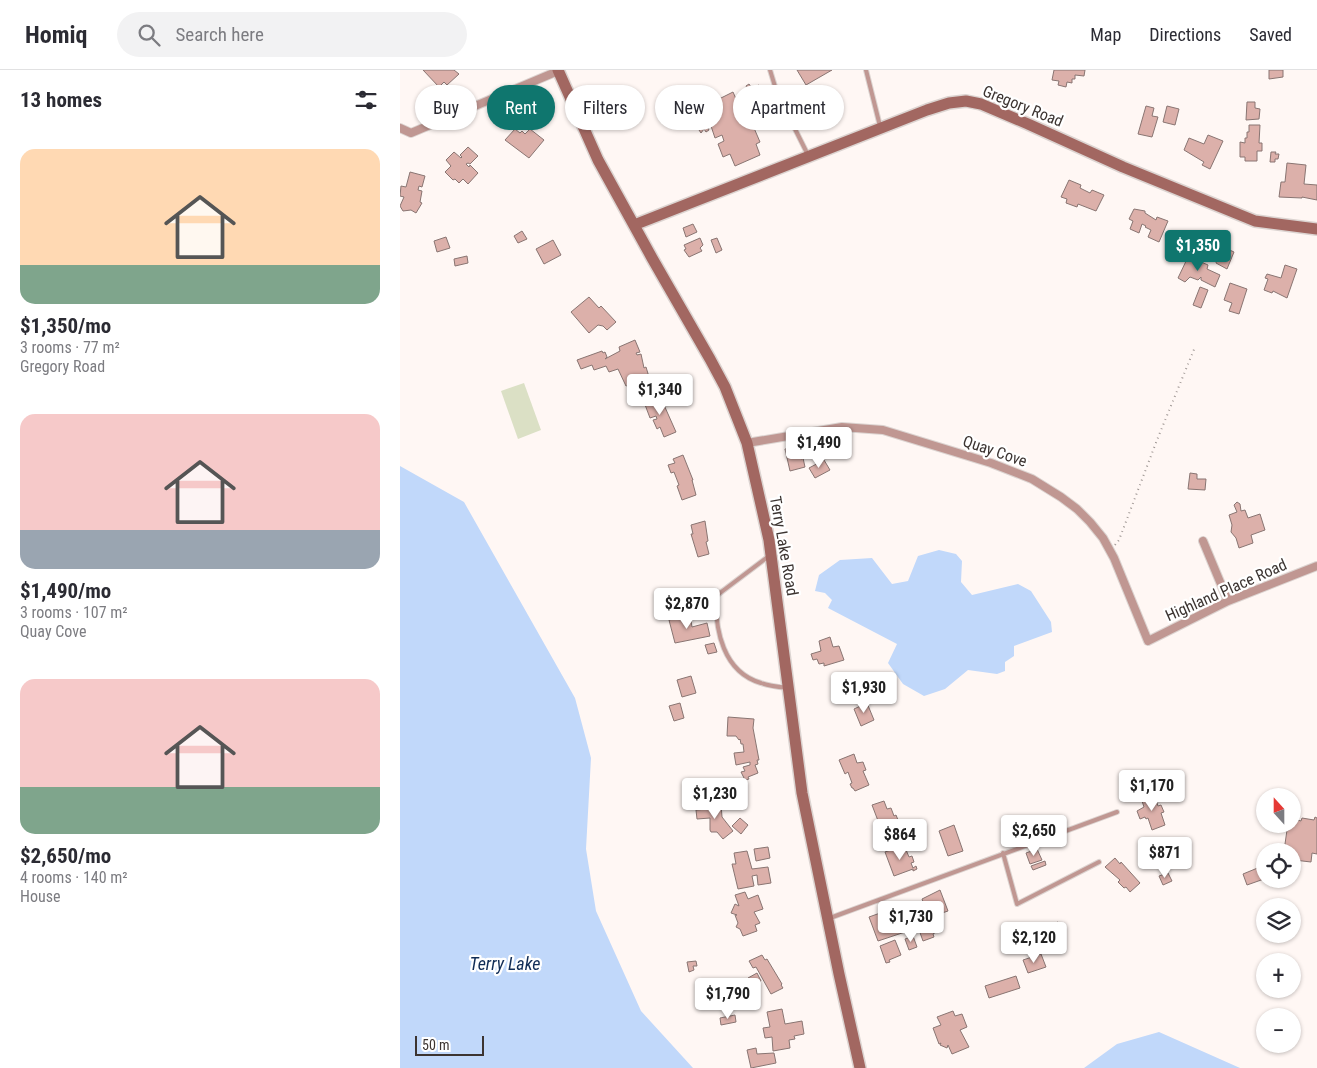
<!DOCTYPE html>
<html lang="en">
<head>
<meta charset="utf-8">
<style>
  :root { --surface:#fff; --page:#f2f2f3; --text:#2b2b33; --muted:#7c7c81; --line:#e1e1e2; --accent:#0f766e }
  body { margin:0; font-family:"Roboto Condensed",sans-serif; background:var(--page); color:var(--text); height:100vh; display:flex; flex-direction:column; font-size:19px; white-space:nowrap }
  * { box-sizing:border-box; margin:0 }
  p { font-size:16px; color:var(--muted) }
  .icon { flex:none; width:28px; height:28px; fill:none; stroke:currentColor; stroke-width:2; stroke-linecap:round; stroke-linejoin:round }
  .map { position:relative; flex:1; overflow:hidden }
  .sheet { display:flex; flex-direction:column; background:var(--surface); width:400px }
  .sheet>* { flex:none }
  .top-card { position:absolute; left:15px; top:15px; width:475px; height:45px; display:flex; gap:10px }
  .needle { width:32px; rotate:339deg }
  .controls { position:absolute; left:856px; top:718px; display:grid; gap:10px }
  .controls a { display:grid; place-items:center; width:45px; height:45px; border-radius:50%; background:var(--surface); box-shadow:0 1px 4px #0004; font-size:25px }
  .scale { position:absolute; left:15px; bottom:12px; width:69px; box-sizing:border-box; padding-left:5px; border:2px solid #3c3431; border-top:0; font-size:14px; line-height:18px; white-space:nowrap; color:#3c3431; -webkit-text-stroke:4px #fff; paint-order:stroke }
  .price { position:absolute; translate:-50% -42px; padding:0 11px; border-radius:5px; background:#fff; color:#222; font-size:16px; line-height:32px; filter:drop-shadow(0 1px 2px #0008) }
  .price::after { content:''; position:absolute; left:50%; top:30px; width:15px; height:11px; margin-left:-8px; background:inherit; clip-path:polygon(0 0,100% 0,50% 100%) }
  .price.active { background:var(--accent); color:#fff }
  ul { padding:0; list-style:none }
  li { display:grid; align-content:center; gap:10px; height:265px; padding:0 20px }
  li span { display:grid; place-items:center; height:155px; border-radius:15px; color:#555 }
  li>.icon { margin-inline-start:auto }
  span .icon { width:90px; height:90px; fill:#fffc; stroke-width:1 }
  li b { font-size:21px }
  h2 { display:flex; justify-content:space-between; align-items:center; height:60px; padding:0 20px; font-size:21px }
  .pill { padding:0 18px; border-radius:22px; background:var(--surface); box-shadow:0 1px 4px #0004; font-size:18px; line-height:45px }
  .pill.active { background:var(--accent); color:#fff }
  header { display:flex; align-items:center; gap:30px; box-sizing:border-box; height:70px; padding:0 25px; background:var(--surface); border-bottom:1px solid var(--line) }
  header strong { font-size:24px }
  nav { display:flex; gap:28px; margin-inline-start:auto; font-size:18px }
  .search { width:350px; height:45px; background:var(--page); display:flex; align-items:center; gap:12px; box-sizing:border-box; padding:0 18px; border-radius:28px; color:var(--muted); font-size:19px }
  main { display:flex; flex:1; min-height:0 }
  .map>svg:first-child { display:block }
  .green { fill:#dbe0c5 }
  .water { fill:#c1d8fa }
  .building { fill:#dcb0aa; stroke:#897572 }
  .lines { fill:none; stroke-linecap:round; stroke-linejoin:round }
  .lane-casing { stroke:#dcd4d1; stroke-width:6 }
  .street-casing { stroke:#dcd4d1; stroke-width:10 }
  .secondary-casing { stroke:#dcd4d1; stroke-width:14 }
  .path { stroke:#9f9794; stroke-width:2; stroke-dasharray:1 4; stroke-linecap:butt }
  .lane { stroke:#c09792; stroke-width:4 }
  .street { stroke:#c09792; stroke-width:8 }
  .secondary { stroke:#a26761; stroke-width:11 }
  .labels { text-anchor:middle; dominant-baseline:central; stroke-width:4.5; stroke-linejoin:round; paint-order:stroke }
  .street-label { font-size:16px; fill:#3c3431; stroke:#fff }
  .water-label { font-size:18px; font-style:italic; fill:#102c56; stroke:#fff }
</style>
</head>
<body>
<header>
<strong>Homiq</strong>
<div class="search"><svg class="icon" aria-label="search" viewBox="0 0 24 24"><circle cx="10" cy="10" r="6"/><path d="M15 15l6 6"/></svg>Search here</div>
<nav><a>Map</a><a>Directions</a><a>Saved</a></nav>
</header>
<main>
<section class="sheet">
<h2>13 homes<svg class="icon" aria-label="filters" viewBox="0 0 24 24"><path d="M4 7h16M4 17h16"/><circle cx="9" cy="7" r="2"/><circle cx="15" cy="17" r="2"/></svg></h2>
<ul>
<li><span style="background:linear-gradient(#ffd9b3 75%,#7fa58c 0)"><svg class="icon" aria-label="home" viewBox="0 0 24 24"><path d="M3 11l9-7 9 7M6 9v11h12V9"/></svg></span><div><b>$1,350/mo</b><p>3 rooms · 77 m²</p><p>Gregory Road</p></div></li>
<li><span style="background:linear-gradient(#f6c9c9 75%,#9aa5b1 0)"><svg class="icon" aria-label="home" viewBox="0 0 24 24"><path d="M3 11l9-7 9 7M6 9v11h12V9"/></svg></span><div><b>$1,490/mo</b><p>3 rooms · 107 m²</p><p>Quay Cove</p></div></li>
<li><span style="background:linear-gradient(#f6c9c9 70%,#7fa58c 0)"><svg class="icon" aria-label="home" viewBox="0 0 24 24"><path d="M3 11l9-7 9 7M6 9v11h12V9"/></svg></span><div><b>$2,650/mo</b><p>4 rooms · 140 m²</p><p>House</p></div></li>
</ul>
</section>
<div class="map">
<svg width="917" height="998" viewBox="0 0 917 998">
  <rect width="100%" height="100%" fill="#fff7f4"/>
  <path class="green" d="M124,313L141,360L118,369L101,321Z"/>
  <path class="water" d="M0,396L64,432L175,628L191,688L186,779L196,841L241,941L293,998H0Z
    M539,480L556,484L562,491L561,512L572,525L618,514L631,521L651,552L652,562L614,576V586L605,592V601L597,604L568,600L545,619L524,626L503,614L488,593L497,574L428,538L432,530L425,523L415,521L419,505L440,490L472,488L492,514L508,511L518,486Z
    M759,962L840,998H684L717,974Z"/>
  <path class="building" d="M23,0H54L59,4L47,15L44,12L39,17Z
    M397,0H432L406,15Z
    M654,0H685L684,6L675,5V9H672V13L667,12L666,17L658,15L659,11L652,10Z
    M869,0H883V7L869,9Z
    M349,14L352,18L359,15L364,24L357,28L355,23L350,25L346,16Z
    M333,22L337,31L344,28L350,40L348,41L350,47L344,50L346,53L351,51L360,72L356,74L360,85L335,96L330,84L323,87L318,74L324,71L322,65L315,68L311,56L315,54L314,47L319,44L313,32Z
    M847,32H855V38L860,39L859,49L846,50Z
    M746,36L754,38L752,46L758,47L752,67L738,64Z
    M767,36L779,39L775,55L763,52Z
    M304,50L309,60L306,62L304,59L301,63L299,60L302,59H299L297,55Z
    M849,55H860L859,73H862V81H857V91H845V87H840V72L845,73V68H847V62H849Z
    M115,59L120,63L122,61L125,64L130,59L144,70L129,88L105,70Z
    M808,65L823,71L810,99L802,95L804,92L784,80L789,68L804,74Z
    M68,77L78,86L70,94L68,93L66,94L69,97L70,95L78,103L68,114L63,109L59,113L55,109L53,110L45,102L51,96L46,90L54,82L61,88L62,87L60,85Z
    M871,82H876L875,84H879L878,89H875V92H870Z
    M887,93L906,95L904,114L917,115V130L902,127V128L879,127L881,112H885Z
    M10,102L25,106L22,117L19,116L18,120L22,121L20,132L22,133L16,143L11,140L3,141L0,136L4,127L0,126L1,116L6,117Z
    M669,110L681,115L680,118L690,123L692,120L704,125L696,141L678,134L677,137L666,133L667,129L661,127Z
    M734,139L745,141V143L756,150L757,147L768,151L759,172L748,167L751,160L745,157L746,156L742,154L739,163L730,159L733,151L729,149Z
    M293,154L297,162L286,167L283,158Z
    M122,161L127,169L118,173L114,166Z
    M46,167L50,178L37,182L34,171Z
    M300,168L303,175L300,178L302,181L289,187L284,180L286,179L284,175Z
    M317,168L322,180L316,183L311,170Z
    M153,170L161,185L144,194L136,179Z
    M823,177L834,182L827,199L816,193L818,182L820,183Z
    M67,186L68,193L55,196L54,189Z
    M788,187L794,190L796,187L802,190L801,192L808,195L807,199L820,205L815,217L801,210V207L798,210L790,207L785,212L778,208Z
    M885,195L897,199L887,228L873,221L872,223L864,220L868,209L865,208L867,204L881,208Z
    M830,213L847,219L839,244L829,241L832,233L824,230Z
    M800,217L808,220L801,238L793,235Z
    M189,227L199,238L201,236L216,252L207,260L203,256L198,255L189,263L171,242Z
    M235,270L240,282L236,283L237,285L241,284L244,298L246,297L249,307L241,310L245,321L233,326L229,315L226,316L218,299L209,302L206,296L194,300L192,295L181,299L177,290L202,281L203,283L205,282L207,287L205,289L220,281L219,277Z
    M260,326L276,362L264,367L260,357L257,359L253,350L257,349L256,346L250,348L244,332Z
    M398,377L401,389L403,388L405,397L390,401L385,379Z
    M283,385L293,410H292L296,425L282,430L277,416L279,415L274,402L271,403L268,395L275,393L273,389Z
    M424,390L430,400L415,408L409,398Z
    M790,403L797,404V409H806L805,420L788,419Z
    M837,432L840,434L841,441L845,440L848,448L860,444L865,460L851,465L853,473L839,478L836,468L831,462L832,455L829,445L837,442L834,435Z
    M305,451L308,471L306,472L309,484L298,487L291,464H293L291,455Z
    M285,546L287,552L291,551L292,557L307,553L310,566L275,573L269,550Z
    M430,567L433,577L439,576L444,590L424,596V593L419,594L417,589L413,590L411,584L421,581L419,571Z
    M314,573L317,582L308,584L305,575Z
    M291,606L296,623L282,627L277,610Z
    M280,633L284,648L274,651L269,636Z
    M467,633L474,650L461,656L454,639Z
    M328,647L354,649L353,658L359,690H357L358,694L355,695L358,703L348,707L349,709L345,710L341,702L345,701L343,697L350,695V692L336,695L334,683L344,682L343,674H341L340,669L339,670L336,666H327Z
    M454,684L457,693L463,692L466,700L463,701L469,715L455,721L453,718H452L450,714L452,713L448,702L445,704L439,690Z
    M754,724L758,736L761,735L764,742L761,743L765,755L752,760L748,748L746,749L745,747L740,749L737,741L744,737L741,728Z
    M484,731L487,739L491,738L494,746L496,745L498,750L496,751L499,758L481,765L478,757L480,756L472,735Z
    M321,734L322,747L333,761L323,769L317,762H311L310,760V748L297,749L296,740L307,739L308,735Z
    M915,747L917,748V784L912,783L911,792L894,790L896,783L892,781H884L887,760H889L890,754H892L894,749L901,751L902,748L914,750Z
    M340,748L348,755L341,764L332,756Z
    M554,755L563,781L548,786L539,761Z
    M504,775L509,787L512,786L514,792L511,793L513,798L516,796L517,799L513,801V799L494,806L485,782Z
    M368,777L370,788L356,791L354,779Z
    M637,779L642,790L630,794L626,783Z
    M347,781L352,799L368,797L371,813L358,815L357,805L352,806L354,816L338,819L332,794H336L334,783Z
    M715,788L720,794L721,792L740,813L730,822L726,817L724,818L718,812L720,810L705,797Z
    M645,791L646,795L633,800L631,796Z
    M860,797L864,809L847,815L843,804Z
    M768,803L772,811L763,815L759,806Z
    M540,820L548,841L539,844L538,842L528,845L522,829Z
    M345,822L348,829L358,825L363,839L354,842L360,853L355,855L357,861L343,866L340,859L336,857L338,853L335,845H337L331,843L335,834L339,836L335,825Z
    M483,842L486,850H493L494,853L504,849L508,861L478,871L469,847Z
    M510,845L514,855L508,858L504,847Z
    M532,852L536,862L533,864L534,867L523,871L518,857Z
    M658,852L663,865L653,869L648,856Z
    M513,866L517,877L509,880L505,869Z
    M495,870L501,885L489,890L490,892L486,893L480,876Z
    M641,884L646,897L628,903L623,890Z
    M362,885L365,890L367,889L382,914L381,915L383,918L371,924L356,897L353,898L349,891Z
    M296,891L297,896H293L294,900L289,902L287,892Z
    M357,903L361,911L352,915L348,908Z
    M616,906L620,918L589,928L585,916Z
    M382,939L385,954L402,951L404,964L394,966L395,969L389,970L390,978L373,981L372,967L365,968L363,958L370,957L367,942Z
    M553,941L555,946L562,944L567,957L560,960L569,977L552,984L548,975L547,978L540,975L541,973L539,974L533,958L541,955L537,947Z
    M335,945L336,952L321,955L320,948Z
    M356,978L357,984L374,983L376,993L351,998L347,980Z"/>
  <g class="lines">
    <g class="lane-casing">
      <path id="lane" d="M370,0L377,23L408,85
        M466,0L480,56
        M369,486L316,526C315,560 323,602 361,613C369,616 379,617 388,618
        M603,783L617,834L699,792
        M430,848L717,742"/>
    </g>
    <g class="street-casing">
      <path id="street" d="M0,58L11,63L158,1
        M347,373L442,357L483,360L591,393L632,409L661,427L677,439L690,452L703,468L714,488L748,571L828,531L917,496
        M803,471L828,531"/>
    </g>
    <g class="secondary-casing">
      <path id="secondary" d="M158,0L198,90L252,188L310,289L325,317L347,373L369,470L402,723L439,904L460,998
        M234,155L527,40L549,33L566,31L581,34L628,54L723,97L855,151L917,159"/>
    </g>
    <path class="path" d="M715,475L719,470L757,370L795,277"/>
    <use href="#lane" class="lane"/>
    <use href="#street" class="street"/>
    <use href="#secondary" class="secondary"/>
  </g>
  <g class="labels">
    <g class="street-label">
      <text transform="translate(623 36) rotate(22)">Gregory Road</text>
      <text transform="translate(595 381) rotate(19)">Quay Cove</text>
      <text transform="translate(384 476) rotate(80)">Terry Lake Road</text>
      <text transform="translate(826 520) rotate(-24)">Highland Place Road</text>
    </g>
    <g class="water-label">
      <text x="105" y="893">Terry Lake</text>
    </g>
  </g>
</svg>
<div class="controls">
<a><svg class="needle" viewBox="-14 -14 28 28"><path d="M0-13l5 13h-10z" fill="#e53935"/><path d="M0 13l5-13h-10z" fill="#7c7c81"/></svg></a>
<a><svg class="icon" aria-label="locate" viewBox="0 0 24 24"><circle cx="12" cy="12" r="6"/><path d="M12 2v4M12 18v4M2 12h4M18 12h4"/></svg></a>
<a><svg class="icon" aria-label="layers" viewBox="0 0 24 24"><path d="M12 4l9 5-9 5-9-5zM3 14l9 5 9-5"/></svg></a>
<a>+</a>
<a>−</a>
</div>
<div class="scale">50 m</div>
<b class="price active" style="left:798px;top:202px">$1,350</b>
<b class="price" style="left:260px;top:346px">$1,340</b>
<b class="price" style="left:419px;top:399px">$1,490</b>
<b class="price" style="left:287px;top:560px">$2,870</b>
<b class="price" style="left:464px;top:644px">$1,930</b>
<b class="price" style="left:752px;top:742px">$1,170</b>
<b class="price" style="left:315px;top:750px">$1,230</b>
<b class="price" style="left:634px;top:787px">$2,650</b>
<b class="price" style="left:500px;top:791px">$864</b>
<b class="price" style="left:765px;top:809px">$871</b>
<b class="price" style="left:511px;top:873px">$1,730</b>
<b class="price" style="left:634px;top:894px">$2,120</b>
<b class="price" style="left:328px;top:950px">$1,790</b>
<div class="top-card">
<a class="pill">Buy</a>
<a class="pill active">Rent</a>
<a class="pill">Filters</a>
<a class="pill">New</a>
<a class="pill">Apartment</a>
</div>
</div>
</main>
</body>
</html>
